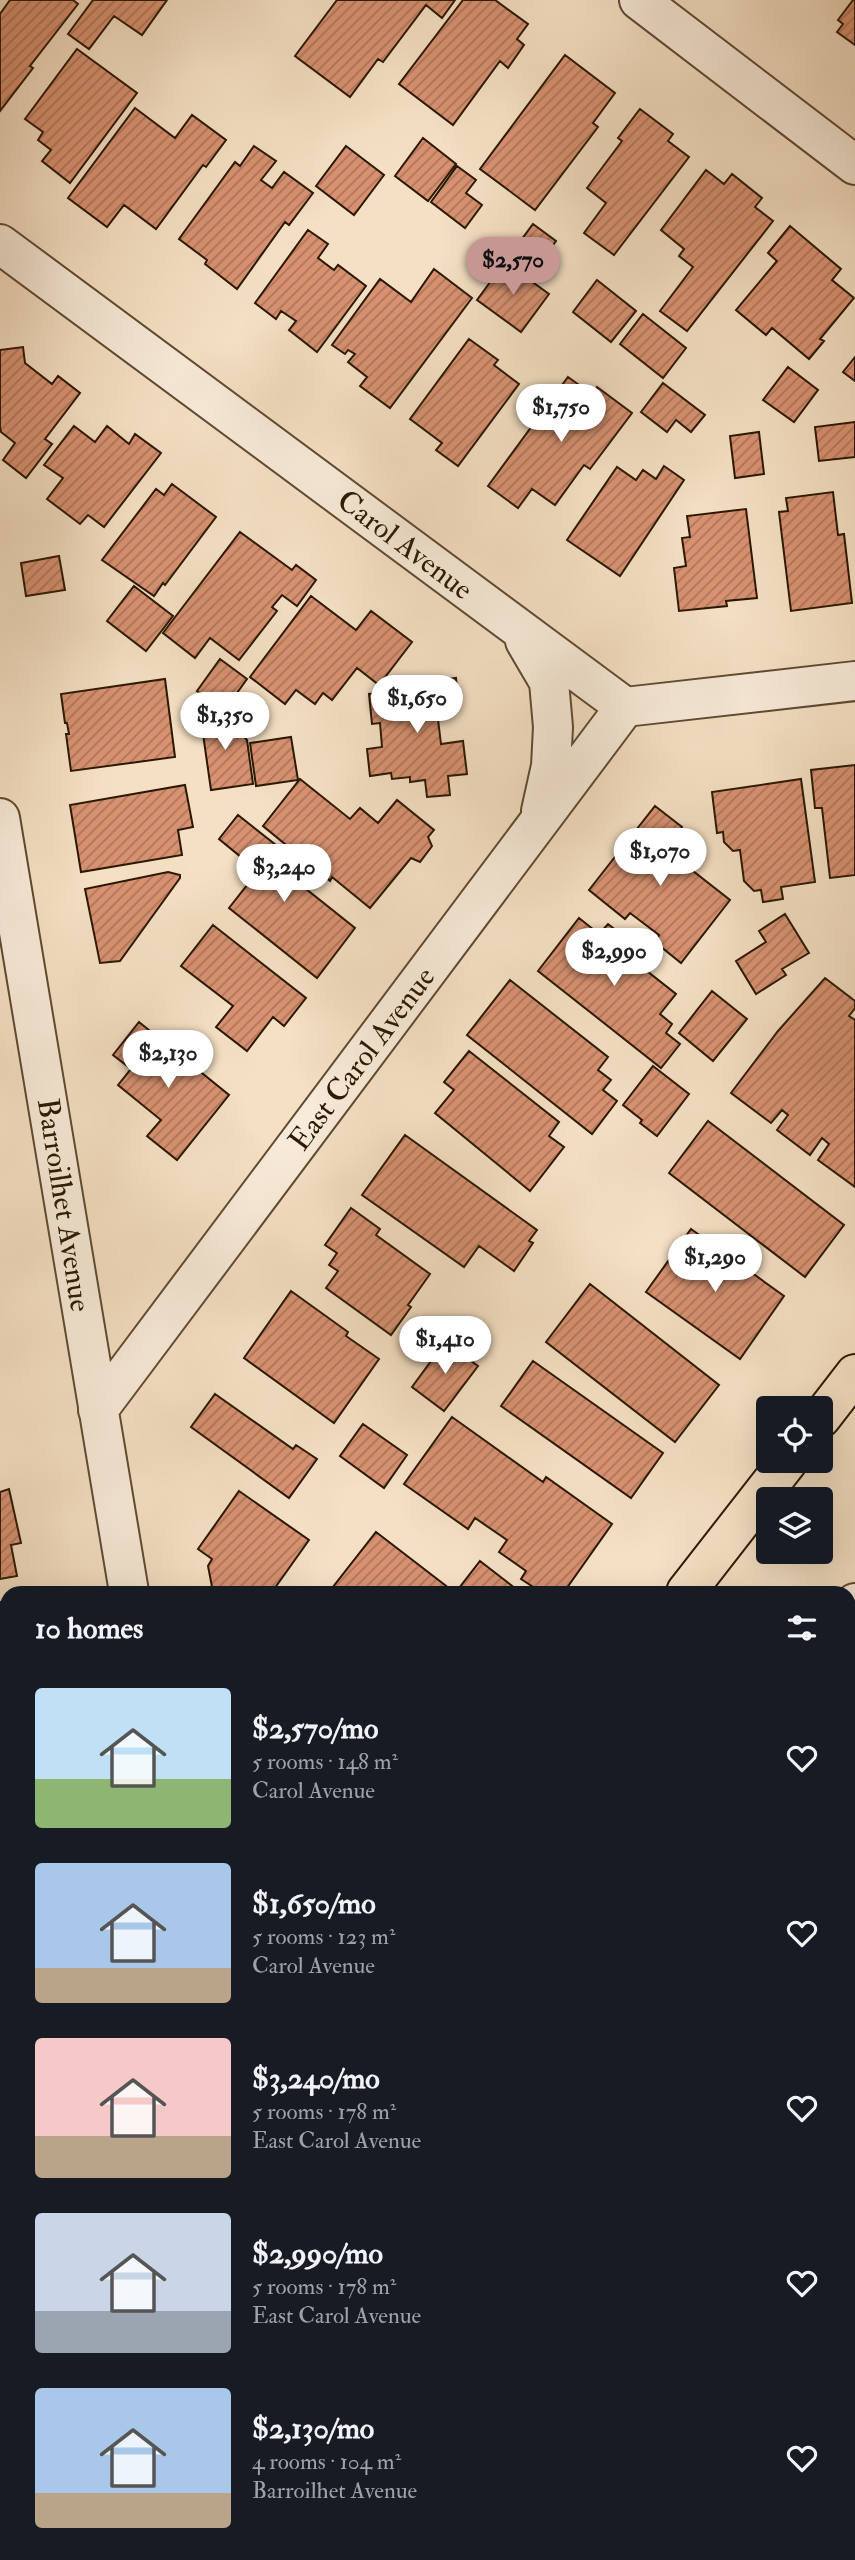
<!DOCTYPE html>
<html lang="en">
<head>
<meta charset="utf-8">
<style>
  :root { --surface:#171b24; --page:#242831; --text:#f1f3f6; --muted:#9ea1a6; --accent:#c59692 }
  body { margin:0; font-family:"IM FELL Double Pica",serif; background:var(--page); color:var(--text); height:100vh; display:flex; flex-direction:column; font-size:26px; white-space:nowrap }
  * { box-sizing:border-box; margin:0 }
  p { font-size:23px; color:var(--muted) }
  .icon { flex:none; width:38px; height:38px; fill:none; stroke:currentColor; stroke-width:2; stroke-linecap:round; stroke-linejoin:round }
  .map { position:relative; flex:1; overflow:hidden }
  .sheet { position:absolute; left:0px; top:1586px; width:856px; height:975px; display:flex; flex-direction:column; background:var(--surface); border-radius:21px 21px 0 0; box-shadow:0 7px 28px #0002 }
  .sheet>* { flex:none }
  .fabs { position:absolute; left:756px; top:1396px; display:grid; gap:14px }
  .fabs a { display:grid; place-items:center; width:77px; height:77px; border-radius:7px; background:var(--surface); box-shadow:0 7px 28px #0002; font-size:35px }
  .price { position:absolute; translate:-50% -60px; padding:0 16px; border-radius:24px; background:#fff; color:#222; font-size:23px; line-height:46px; filter:drop-shadow(0 2px 4px #0008) }
  .price::after { content:''; position:absolute; left:50%; top:42px; width:21px; height:16px; margin-left:-10px; background:inherit; clip-path:polygon(0 0,100% 0,50% 100%) }
  .price.current { background:var(--accent); color:#111 }
  ul { padding:0; list-style:none }
  li { display:flex; align-items:center; gap:21px; height:175px; padding:0 35px }
  li span { display:grid; place-items:center; flex:none; width:196px; height:140px; border-radius:7px; color:#555 }
  li>.icon { margin-inline-start:auto }
  span .icon { width:84px; height:84px; fill:#fffc; stroke-width:1 }
  li b { font-size:30px }
  h2 { display:flex; justify-content:space-between; align-items:center; height:84px; padding:0 35px; font-size:30px }
  .map>svg:first-child { display:block }
  .building { fill:url(#building-hatch); stroke:#2b1802; stroke-width:2 }
  .lines { fill:none; stroke-linecap:round; stroke-linejoin:round }
  .minor-casing { stroke:#5e4a32; stroke-width:42 }
  .major-casing { stroke:#2b1802; stroke-width:42 }
  .minor { stroke:#f8ebd9; stroke-width:38 }
  .major { stroke:#f5e0c4; stroke-width:38 }
  .labels { text-anchor:middle; dominant-baseline:central; stroke-width:6; stroke-linejoin:round; paint-order:stroke }
  .street-label { font-size:30px; fill:#2b1802; stroke:#f8ebd9 }
</style>
</head>
<body>
<div class="map">
<svg width="855" height="2560" viewBox="0 0 855 2560">
  <defs>
    <pattern id="building-hatch" width="6" height="6" patternUnits="userSpaceOnUse" patternTransform="scale(1.75)"><rect width="6" height="6" fill="#d89272"/><path d="M-1 1l2-2M0 6l6-6M5 7l2-2" fill="none" stroke="#af765b"/></pattern>
  </defs>
  <rect width="100%" height="100%" fill="#f5e0c4"/>
  <filter id="stains"><feTurbulence type="fractalNoise" baseFrequency=".00286" numOctaves="4"/><feColorMatrix values="0 0 0 0 .2 0 0 0 0 .09 0 0 0 0 .02 0 0 0 .5 -.17"/></filter>
  <radialGradient id="worn" r=".72"><stop offset=".6" stop-color="#630" stop-opacity="0"/><stop offset="1" stop-color="#630" stop-opacity=".3"/></radialGradient>
  <path class="building" d="M10,0H73L78,4L30,66L33,68L0,111V14Z
    M93,0H167L142,35L114,16L89,49L68,34Z
    M337,0H455L442,18L426,5L383,62L378,59L350,97L295,56Z
    M463,0H495L528,24L517,39L524,45L508,68L500,61L453,125L399,84Z
    M853,0H855V45L837,32L843,24L838,20Z
    M77,49L137,93L70,183L42,161L51,150L38,140L43,132L25,119Z
    M565,55L615,93L593,123L598,127L535,210L480,169Z
    M135,108L175,138L192,115L226,140L206,167L203,165L156,229L124,205L107,227L68,198Z
    M640,109L673,134L668,141L689,157L614,255L584,233L606,203L587,188L622,141L618,138Z
    M423,138L456,164L428,201L395,176Z
    M254,146L276,161L261,180L272,188L284,172L313,193L289,225L285,222L237,289L205,264L207,260L179,239L235,162L240,166Z
    M346,146L384,175L354,215L316,186Z
    M457,166L476,180L466,193L482,205L465,228L431,202Z
    M706,170L724,184L732,174L762,198L755,207L773,221L687,331L660,311L693,267L679,256L684,249L661,230Z
    M533,224L556,241L528,280L505,262Z
    M790,226L841,269L832,280L854,298L820,339L824,341L809,359L772,328L766,335L736,310L777,261L768,253Z
    M308,230L328,244L318,258L334,270L338,265L366,286L317,352L289,330L296,321L281,311L276,319L255,303Z
    M505,262L549,294L521,332L477,300Z
    M434,269L472,298L390,408L360,386L367,377L348,362L355,354L348,350L345,354L332,345L380,279L411,302Z
    M597,280L636,311L611,342L573,312Z
    M643,314L686,348L663,378L620,344Z
    M469,339L498,360L494,365L519,384L458,466L436,450L442,443L410,419Z
    M23,347L25,363L52,384L58,376L80,393L45,439L52,444L26,478L3,460L15,443L1,432L0,427V350Z
    M855,357V381L843,372Z
    M788,367L818,390L794,422L763,400Z
    M568,377L593,395L597,387L632,413L590,469L584,465L555,505L532,489L518,508L488,486Z
    M663,383L705,415L691,432L676,420L667,432L641,412Z
    M855,422V457L819,461L815,427Z
    M74,426L95,442L107,426L129,444L135,434L161,453L104,527L88,515L80,524L47,499L63,478L44,465Z
    M759,432L764,474L735,478L730,436Z
    M664,466L684,480L620,576L567,540L617,467L636,480L643,470L656,479Z
    M172,484L216,517L165,585L163,583L154,596L102,560L156,489L164,495Z
    M833,492L838,535L844,534L852,603L791,611L779,512L788,511L786,498Z
    M746,509L757,598L726,601L727,606L679,611L674,568L686,566L682,538L690,537L687,516Z
    M240,532L292,570L296,565L316,580L297,606L282,595L272,607L277,611L239,660L210,638L195,658L163,633Z
    M59,556L65,590L26,596L21,563Z
    M134,586L173,616L146,651L107,621Z
    M311,596L356,630L371,611L412,642L379,685L357,668L332,700L323,693L315,704L296,690L285,704L250,677Z
    M220,659L247,679L224,711L197,691Z
    M456,678L459,708L437,711L441,744L463,741L467,774L448,776L450,795L427,797L425,780L410,782V777L392,779L391,773L370,776L367,749L382,747L380,723L372,724L369,694L397,691V686Z
    M165,679L175,757L71,771L66,734H69L67,723H65L61,694Z
    M220,710L247,740L253,784L211,790L200,713Z
    M291,737L298,780L256,786L250,743Z
    M855,765V875L830,878L822,808H815L811,770Z
    M300,779L350,819L360,808L378,823L397,800L434,830L428,837L432,846L420,862L411,858L370,908L332,877L330,881L263,826Z
    M801,779L815,882L781,887L783,899L763,902L761,890L754,891L744,881L740,850L733,851L724,842L723,832L717,833L712,792Z
    M185,785L193,827L178,830L182,855L81,872L70,805Z
    M655,806L682,827L665,849L730,900L681,963L655,942L659,935L630,913L625,919L589,890Z
    M238,815L286,853L276,865L355,928L317,978L229,908L258,871L219,839Z
    M168,872L180,875V878L120,961L100,963L85,889Z
    M785,914L809,953L782,969L786,975L756,994L736,961L766,942L759,931Z
    M579,918L599,934L608,924L636,946L628,956L676,994L660,1014L672,1024L666,1033L680,1044L661,1068L538,971Z
    M213,925L306,998L284,1026L273,1017L247,1051L216,1027L233,1006L181,966Z
    M825,978L855,1001V1008L849,1016L855,1020V1187L818,1160L829,1144L822,1138L810,1155L777,1130L788,1115L782,1110L771,1123L731,1093L778,1031Z
    M510,980L608,1057L598,1070L611,1080L603,1090L617,1101L592,1134L467,1035Z
    M712,991L747,1019L713,1061L679,1033Z
    M139,1022L229,1095L177,1160L147,1136L161,1120L118,1085L131,1069L113,1055Z
    M469,1051L559,1122L549,1136L564,1147L530,1191L435,1113L454,1090L444,1082Z
    M653,1066L689,1094L657,1136L640,1123L642,1120L623,1105Z
    M708,1121L844,1225L805,1277L669,1173Z
    M405,1135L537,1230L529,1241L533,1243L514,1271L479,1246L464,1267L362,1195Z
    M351,1208L380,1229L376,1235L430,1274L408,1305L411,1307L391,1335L326,1288L338,1271L329,1265L337,1253L325,1245Z
    M691,1229L784,1296L740,1359L646,1292Z
    M590,1284L719,1385L675,1442L546,1342Z
    M291,1291L348,1332L346,1336L379,1359L334,1423L244,1358Z
    M445,1342L478,1366L444,1411L412,1387Z
    M533,1361L663,1453L631,1498L501,1406Z
    M215,1394L293,1449L296,1445L317,1459L289,1498L191,1427Z
    M452,1417L543,1482L546,1477L612,1524L564,1592H541L521,1579L526,1571L499,1552L507,1540L475,1518L468,1529L404,1484Z
    M363,1424L407,1455L384,1488L340,1456Z
    M9,1489L21,1543L11,1545L17,1576L0,1579V1492Z
    M239,1491L309,1540L272,1592H213L208,1566L212,1559L198,1549Z
    M376,1532L454,1592H329Z
    M480,1561L520,1592H456Z
    M7,1600V1684L0,1686V1602Z
    M7,1723V1811L0,1812V1724Z
    M855,1828V1921L849,1906V1830Z
    M7,1853V1919L0,1920V1854Z
    M855,1926V1998L849,2000V1929Z
    M7,1940V2030L0,2007V1942Z
    M7,2087V2148L0,2152V2091Z
    M7,2404V2553H45L34,2560H0V2408Z
    M118,2553H221L224,2560H116L114,2555Z
    M293,2553H320L303,2560H295Z
    M350,2553H482L464,2560H352Z"/>
  <g class="lines">
    <g class="minor-casing">
      <path id="minor" d="M639,0L855,165
        M0,244L625,707L855,681
        M525,641L549,682L553,727L551,766L541,811
        M0,818L129,1592
        M98,1410L625,707
        M849,1610L855,1603
        M849,1729L855,1727
        M849,2498L855,2495
        M685,2560L703,2553"/>
    </g>
    <g class="major-casing">
      <path id="major" d="M821,1418L855,1374
        M686,1592L788,1461
        M849,2228L855,2244
        M0,2291L7,2287"/>
    </g>
    <use href="#minor" class="minor"/>
    <use href="#major" class="major"/>
  </g>
  <g class="labels">
    <g class="street-label">
      <text transform="translate(405 545) rotate(37)">Carol Avenue</text>
      <text transform="translate(362 1059) rotate(-53)">East Carol Avenue</text>
      <text transform="translate(64 1205) rotate(81)">Barroilhet Avenue</text>
    </g>
  </g>
  <rect width="100%" height="100%" filter="url(#stains)"/>
  <rect width="100%" height="100%" fill="url(#worn)"/>
</svg>
<div class="fabs">
<a><svg class="icon" aria-label="locate" viewBox="0 0 24 24"><circle cx="12" cy="12" r="6"/><path d="M12 2v4M12 18v4M2 12h4M18 12h4"/></svg></a>
<a><svg class="icon" aria-label="layers" viewBox="0 0 24 24"><path d="M12 4l9 5-9 5-9-5zM3 14l9 5 9-5"/></svg></a>
</div>
<b class="price current" style="left:513px;top:297px">$2,570</b>
<b class="price" style="left:561px;top:444px">$1,750</b>
<b class="price" style="left:417px;top:735px">$1,650</b>
<b class="price" style="left:225px;top:752px">$1,350</b>
<b class="price" style="left:660px;top:888px">$1,070</b>
<b class="price" style="left:284px;top:904px">$3,240</b>
<b class="price" style="left:614px;top:988px">$2,990</b>
<b class="price" style="left:168px;top:1090px">$2,130</b>
<b class="price" style="left:715px;top:1294px">$1,290</b>
<b class="price" style="left:445px;top:1376px">$1,410</b>
<section class="sheet">
<h2>10 homes<svg class="icon" aria-label="filters" viewBox="0 0 24 24"><path d="M4 7h16M4 17h16"/><circle cx="9" cy="7" r="2"/><circle cx="15" cy="17" r="2"/></svg></h2>
<ul>
<li><span style="background:linear-gradient(#bfe0f5 65%,#8fb573 0)"><svg class="icon" aria-label="home" viewBox="0 0 24 24"><path d="M3 11l9-7 9 7M6 9v11h12V9"/></svg></span><div><b>$2,570/mo</b><p>5 rooms · 148 m²</p><p>Carol Avenue</p></div><svg class="icon" aria-label="heart" viewBox="0 0 24 24"><path d="M12 20l-8-8c-3-5 5-10 8-4 3-6 11-1 8 4z"/></svg></li>
<li><span style="background:linear-gradient(#a9c7e8 75%,#b9a48a 0)"><svg class="icon" aria-label="home" viewBox="0 0 24 24"><path d="M3 11l9-7 9 7M6 9v11h12V9"/></svg></span><div><b>$1,650/mo</b><p>5 rooms · 123 m²</p><p>Carol Avenue</p></div><svg class="icon" aria-label="heart" viewBox="0 0 24 24"><path d="M12 20l-8-8c-3-5 5-10 8-4 3-6 11-1 8 4z"/></svg></li>
<li><span style="background:linear-gradient(#f6c9c9 70%,#b9a48a 0)"><svg class="icon" aria-label="home" viewBox="0 0 24 24"><path d="M3 11l9-7 9 7M6 9v11h12V9"/></svg></span><div><b>$3,240/mo</b><p>5 rooms · 178 m²</p><p>East Carol Avenue</p></div><svg class="icon" aria-label="heart" viewBox="0 0 24 24"><path d="M12 20l-8-8c-3-5 5-10 8-4 3-6 11-1 8 4z"/></svg></li>
<li><span style="background:linear-gradient(#c9d6e8 70%,#9aa5b1 0)"><svg class="icon" aria-label="home" viewBox="0 0 24 24"><path d="M3 11l9-7 9 7M6 9v11h12V9"/></svg></span><div><b>$2,990/mo</b><p>5 rooms · 178 m²</p><p>East Carol Avenue</p></div><svg class="icon" aria-label="heart" viewBox="0 0 24 24"><path d="M12 20l-8-8c-3-5 5-10 8-4 3-6 11-1 8 4z"/></svg></li>
<li><span style="background:linear-gradient(#a9c7e8 75%,#b9a48a 0)"><svg class="icon" aria-label="home" viewBox="0 0 24 24"><path d="M3 11l9-7 9 7M6 9v11h12V9"/></svg></span><div><b>$2,130/mo</b><p>4 rooms · 104 m²</p><p>Barroilhet Avenue</p></div><svg class="icon" aria-label="heart" viewBox="0 0 24 24"><path d="M12 20l-8-8c-3-5 5-10 8-4 3-6 11-1 8 4z"/></svg></li>
</ul>
</section>
</div>
</body>
</html>
